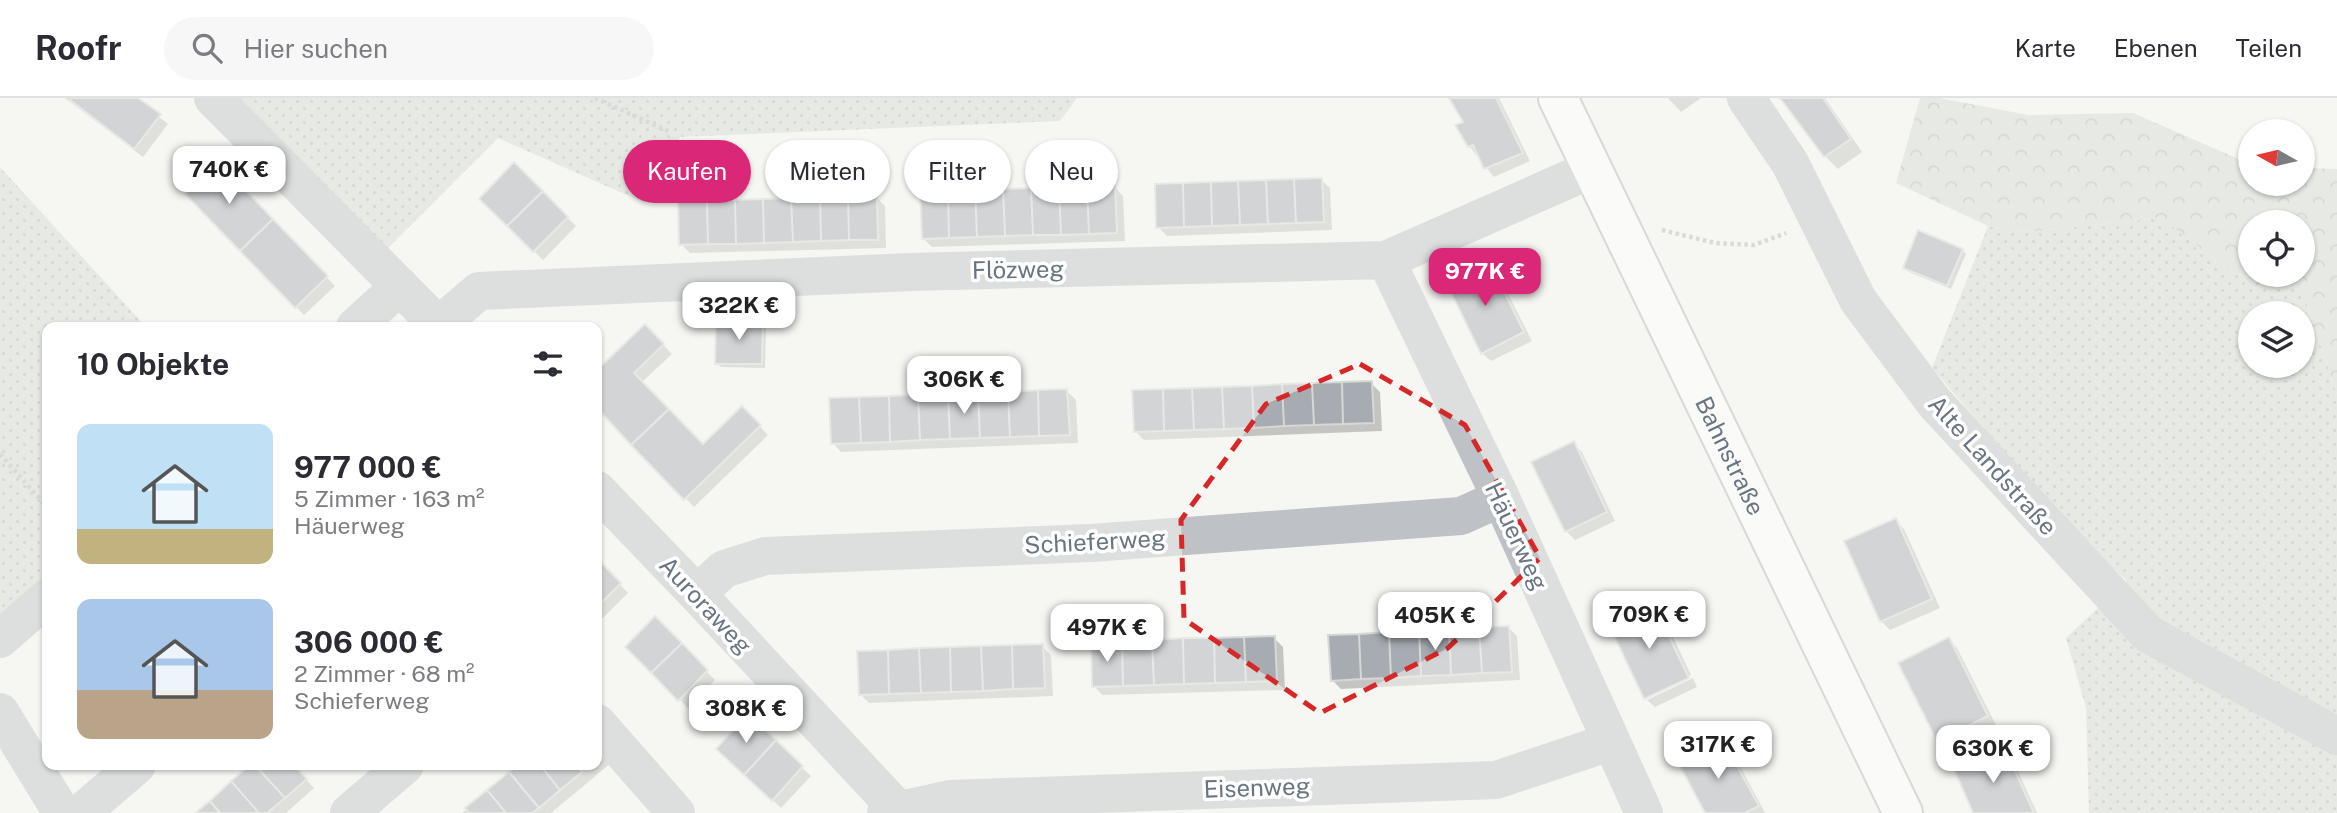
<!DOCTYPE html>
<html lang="de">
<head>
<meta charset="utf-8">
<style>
  :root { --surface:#fff; --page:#f7f7f7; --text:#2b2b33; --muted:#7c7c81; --line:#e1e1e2; --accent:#db2777 }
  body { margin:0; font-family:"Public Sans",sans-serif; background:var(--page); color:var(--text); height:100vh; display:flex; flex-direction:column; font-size:26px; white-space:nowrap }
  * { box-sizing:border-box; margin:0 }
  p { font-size:23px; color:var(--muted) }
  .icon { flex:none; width:38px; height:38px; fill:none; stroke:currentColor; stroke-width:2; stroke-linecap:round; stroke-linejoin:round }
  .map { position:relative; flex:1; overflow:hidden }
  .panel { position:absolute; left:42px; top:224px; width:560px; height:448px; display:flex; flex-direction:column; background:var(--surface); border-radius:14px; box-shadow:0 2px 5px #0004 }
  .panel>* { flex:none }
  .hud { position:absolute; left:623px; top:42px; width:665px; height:63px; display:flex; gap:14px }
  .needle { width:46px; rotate:278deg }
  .tools { position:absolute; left:2238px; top:21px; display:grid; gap:14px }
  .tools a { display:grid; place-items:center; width:77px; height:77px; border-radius:50%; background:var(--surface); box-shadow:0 2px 5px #0004; font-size:35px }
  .price { position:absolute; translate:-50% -60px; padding:0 16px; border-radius:14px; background:#fff; color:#222; font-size:23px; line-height:46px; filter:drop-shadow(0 2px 4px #0008) }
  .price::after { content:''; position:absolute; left:50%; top:42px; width:21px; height:16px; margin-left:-10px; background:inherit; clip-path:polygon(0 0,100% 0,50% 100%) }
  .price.current { background:var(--accent); color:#fff }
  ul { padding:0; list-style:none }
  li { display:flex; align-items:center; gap:21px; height:175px; padding:0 35px }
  li span { display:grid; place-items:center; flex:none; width:196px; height:140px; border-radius:14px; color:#555 }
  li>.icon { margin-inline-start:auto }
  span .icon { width:84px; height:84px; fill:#fffc; stroke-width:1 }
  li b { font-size:30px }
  h2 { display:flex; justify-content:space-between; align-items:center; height:84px; padding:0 35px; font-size:30px }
  .tag { padding:0 24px; border-radius:32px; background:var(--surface); box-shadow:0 2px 5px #0004; font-size:24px; line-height:63px }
  .tag.current { background:var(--accent); color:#fff }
  header { display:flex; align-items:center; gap:42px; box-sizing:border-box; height:98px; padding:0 35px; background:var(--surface); border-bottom:2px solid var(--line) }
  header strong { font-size:33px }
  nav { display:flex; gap:38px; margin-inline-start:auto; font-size:24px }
  .search { width:490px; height:63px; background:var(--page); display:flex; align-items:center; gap:18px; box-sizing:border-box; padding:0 24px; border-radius:38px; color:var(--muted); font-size:26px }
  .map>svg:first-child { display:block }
  .grass { fill:url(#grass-dots); fill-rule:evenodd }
  .forest { fill:url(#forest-crowns); fill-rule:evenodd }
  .shadow { fill:#0003 }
  .building { fill:#a6acb2; stroke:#d7d7d6; stroke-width:2 }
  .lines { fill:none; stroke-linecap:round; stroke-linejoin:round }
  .major-casing { stroke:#b2b5b9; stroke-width:42 }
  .path { stroke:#b6b9bc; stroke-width:4.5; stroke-dasharray:3.5 3.5; stroke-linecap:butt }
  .minor { stroke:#bec1c5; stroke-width:38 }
  .major { stroke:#fff; stroke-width:38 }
  .marked { fill:none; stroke:#d62828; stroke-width:5; stroke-dasharray:14 9; stroke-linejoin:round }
  .labels { text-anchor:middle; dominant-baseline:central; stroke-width:7; stroke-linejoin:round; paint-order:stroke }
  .street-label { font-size:24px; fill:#697581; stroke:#fff }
</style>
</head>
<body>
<header>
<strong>Roofr</strong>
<div class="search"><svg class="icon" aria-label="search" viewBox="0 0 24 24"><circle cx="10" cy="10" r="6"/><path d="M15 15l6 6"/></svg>Hier suchen</div>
<nav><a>Karte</a><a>Ebenen</a><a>Teilen</a></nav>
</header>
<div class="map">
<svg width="2337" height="715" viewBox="0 0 2337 715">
  <defs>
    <pattern id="grass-dots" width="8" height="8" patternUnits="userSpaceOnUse" patternTransform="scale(1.75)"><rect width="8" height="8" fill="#d5dad3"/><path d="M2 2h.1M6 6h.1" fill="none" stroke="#b1b5b1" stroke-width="1.8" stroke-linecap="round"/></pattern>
    <pattern id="forest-crowns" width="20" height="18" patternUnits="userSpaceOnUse" patternTransform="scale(1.75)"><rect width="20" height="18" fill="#d5dad3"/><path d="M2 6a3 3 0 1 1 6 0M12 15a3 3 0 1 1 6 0" fill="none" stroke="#b1b5b1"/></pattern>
  </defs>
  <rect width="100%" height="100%" fill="#f6f6f3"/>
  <path class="grass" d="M235,0H1077L1060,23L680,39L645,105L498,40L387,151Z
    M0,69L146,229H47V486L0,526Z
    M2161,120L2233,175L2302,192L2337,296V715H2089L2086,610L2066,540L2127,483L2075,436L1932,270L1988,128L2027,134ZM2250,215H2303V268H2250Z"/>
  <path class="forest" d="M1920,0H1939L2028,17L2133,15L2250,66V86H2303V70L2337,71V296L2302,192L2233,175L2161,120L2027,134L1988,128L1896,85ZM2250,124H2303V177H2250Z"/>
  <path class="shadow" d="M65,0H135L168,26L143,59Z
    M1451,0H1499L1530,63L1494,79L1469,48L1466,25Z
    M1668,0H1701L1681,14Z
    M1782,0H1825L1862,54L1838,71L1825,58Z
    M218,66L335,188L304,217L187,96Z
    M514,67L576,128L543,162L481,101Z
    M1321,82L1330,90L1332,132L1167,138L1158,129Z
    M1115,89L1123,98L1125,143L932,149L923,140Z
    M876,99L885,108L886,150L690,155L681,146Z
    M1962,152L1966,156L1951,191L1909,174L1905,170Z
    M1490,167L1498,176L1532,243L1491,263L1482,255Z
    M762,225L766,229L765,270L721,269L717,265Z
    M645,228L672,256L641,285L703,348L742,310L768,337L694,409L597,308V275Z
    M1371,285L1380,294L1382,333L1144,342L1136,334Z
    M1067,293L1076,302L1078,345L841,354L833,345Z
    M1573,345L1582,354L1615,423L1575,442L1566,433Z
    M1895,422L1904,431L1940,510L1890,532L1881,523L1846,444Z
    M597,462L628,495L602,521L597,516Z
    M1653,507L1662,516L1691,577L1647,598V601L1611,527Z
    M655,521L715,582L688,610L627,549Z
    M1509,530L1517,538L1520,582L1341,591L1332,582Z
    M1274,540L1283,549L1285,592L1102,597L1094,588Z
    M1948,541L1957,550L1996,627L1947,651L1938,642Z
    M1042,548L1051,557L1053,598L869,605L860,596Z
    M1693,580L1697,589L1655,609L1647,602Z
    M748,619L811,678L781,710L719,651Z
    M1722,642L1731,651L1765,715H1707Z
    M597,647L611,665L551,715H462L520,667H597Z
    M2004,651L2012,660L2037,715H1975Z
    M252,667H293L314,690L286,715H198Z"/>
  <path class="building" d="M71,0H138L161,16L134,51L70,2Z
    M1449,0H1496L1523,55L1484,71L1473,47L1468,49L1455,27L1463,24Z
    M1780,0H1823L1851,41L1824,59Z
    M218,64L273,121L240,153L185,96Z
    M514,64L543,93L507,128L479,101Z
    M1322,80L1324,124L1296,125L1294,81Z
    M1294,81L1296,125L1268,126L1266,82Z
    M1266,82L1268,126L1240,127L1238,83Z
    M1238,83L1240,127L1212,128L1211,84Z
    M1211,84L1212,128L1184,129L1183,85Z
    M1183,85L1184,129L1156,130L1155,86Z
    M1115,87L1117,135L1089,136L1087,88Z
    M1087,88L1089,136L1061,137L1059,89Z
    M1059,89L1061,137H1033L1031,90Z
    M1031,90L1033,137L1005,138L1003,91Z
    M975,91H1003L1005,138L977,139Z
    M975,91L977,139L949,140L948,92Z
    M948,92L949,140L922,141L920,93Z
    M543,93L568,119L533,154L507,128Z
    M848,98H877L878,142H849Z
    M848,98L849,142L821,143L820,99Z
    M820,99L821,143L793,144L791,100Z
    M791,100L793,144L764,145L763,101Z
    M763,101L764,145L736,146L735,102Z
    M707,102L708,146L679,147L678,103Z
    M707,102H735L736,146H708Z
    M273,121L328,178L295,210L240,153Z
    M1918,132L1963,151L1947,188L1903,170Z
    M1490,165L1524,234L1481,256L1447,186Z
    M716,222L763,223L762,266H715Z
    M645,226L664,246L634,275L669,311L631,347L597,310V272Z
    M1372,283L1374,325L1343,326L1342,284Z
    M1342,284L1343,326L1314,327L1312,285Z
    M1312,285L1314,327L1284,328L1282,286Z
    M1282,286L1284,328L1254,330L1252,288Z
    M1252,288L1254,330L1224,331L1222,289Z
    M1222,289L1224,331L1194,332L1192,290Z
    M1192,290L1194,332L1164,333L1163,291Z
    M1067,291L1070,337L1039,338L1038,292Z
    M1163,291L1164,333L1134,334L1132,292Z
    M1038,292L1039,338L1010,339L1008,294Z
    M1008,294L1010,339L980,340L978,295Z
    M978,295L980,340L950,341L948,296Z
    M948,296L950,341L920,342L918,297Z
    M918,297L920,342L890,344L889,298Z
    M889,298L890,344L861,345L859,299Z
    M859,299L861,345L831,346L829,300Z
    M742,308L761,327L684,402L631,347L669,311L703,346Z
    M1574,343L1607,414L1565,434L1531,364Z
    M1896,420L1932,501L1880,524L1844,443Z
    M597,460L621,485L597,509Z
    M1653,505L1689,580L1644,601L1609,527Z
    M655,518L682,545L651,575L625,549Z
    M1509,528L1512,574L1482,575L1479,529Z
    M1479,529L1482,575L1451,577L1449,531Z
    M1449,531L1451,577L1421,578L1419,532Z
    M1419,532L1421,578L1391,580L1389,534Z
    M1389,534L1391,580L1361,581L1359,536Z
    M1359,536L1361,581L1331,583L1328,537Z
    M1275,538L1277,583L1246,584L1244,539Z
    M1244,539L1246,584L1215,585L1214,540Z
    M1949,539L1988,618L1937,643L1898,565Z
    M1183,540H1214L1215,585L1184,586Z
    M1183,540L1184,586L1154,587L1152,542Z
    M1152,542L1154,587L1123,588L1122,543Z
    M1091,543H1122L1123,588L1092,589Z
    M682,545L708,572L678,603L651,575Z
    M1043,546L1045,590L1013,591L1012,547Z
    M1012,547L1013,591L983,593L981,548Z
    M981,548L983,593L951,594L950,549Z
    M950,549L951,594L921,595L919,550Z
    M919,550L921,595L889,596L888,552Z
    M888,552L889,596L859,597L857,553Z
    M748,616L776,642L744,677L716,651Z
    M1722,640L1759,708L1745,715H1705L1678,664Z
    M776,642L803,668L772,703L744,677Z
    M2004,649L2034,715H1973L1954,671Z
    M250,667H255L285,700L267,715H259L231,683Z
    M255,667H294L307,681L285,700Z
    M517,667H540L560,692L539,710L509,674Z
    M540,667H577L582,674L560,692Z
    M509,674L539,710L532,715H506L487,692Z
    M231,683L259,715H220L210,703Z
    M487,692L506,715H469L465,710Z
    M210,703L220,715H195Z"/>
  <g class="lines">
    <g class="major-casing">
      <g id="major">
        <path id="s1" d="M1558,0L1903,715"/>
      </g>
    </g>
    <path class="path" d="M595,0L670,34
      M1662,132L1715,145L1754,147L1786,135
      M0,356L47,409"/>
    <path class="minor" d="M213,0L440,229
      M1746,0L1790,65L1858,202L1934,304L2148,536L2337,638
      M1386,162L1501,400L1644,715
      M438,228L479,193L911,174L1386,162L1592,71
      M355,229L400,188
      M597,392L697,496L901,715
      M697,496L724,471L765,458L1091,445L1461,418L1501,400
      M0,541L47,500
      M0,614L62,715
      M597,625L676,715
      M81,715L137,667
      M349,715L405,667
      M886,715L950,701L1496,682L1610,644"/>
    <use href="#major" class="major"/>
  </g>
  <path d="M0 0H2337V715H0ZM1360,266L1465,327L1540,460L1448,550L1320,615L1184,521L1181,422L1266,306Z" fill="#f6f6f3" fill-opacity=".55" fill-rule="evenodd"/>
  <path class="marked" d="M1360,266L1465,327L1540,460L1448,550L1320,615L1184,521L1181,422L1266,306Z"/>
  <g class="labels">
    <g class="street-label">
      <text transform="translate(1018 171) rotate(-1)">Flözweg</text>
      <text stroke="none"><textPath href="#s1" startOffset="397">Bahnstraße</textPath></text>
      <text transform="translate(1993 367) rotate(48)">Alte Landstraße</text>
      <text transform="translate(1517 438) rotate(65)">Häuerweg</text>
      <text transform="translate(1095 443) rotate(-3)">Schieferweg</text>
      <text transform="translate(706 507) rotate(47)">Auroraweg</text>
      <text transform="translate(1257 689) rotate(-2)">Eisenweg</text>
    </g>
  </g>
</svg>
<div class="tools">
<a><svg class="needle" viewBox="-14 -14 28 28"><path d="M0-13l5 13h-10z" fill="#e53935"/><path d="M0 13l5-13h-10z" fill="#7c7c81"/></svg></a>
<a><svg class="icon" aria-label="locate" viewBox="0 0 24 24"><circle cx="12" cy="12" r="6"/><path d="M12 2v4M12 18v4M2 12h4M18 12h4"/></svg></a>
<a><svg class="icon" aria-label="layers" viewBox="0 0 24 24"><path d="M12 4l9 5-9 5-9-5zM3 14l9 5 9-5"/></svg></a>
</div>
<b class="price" style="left:229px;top:108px">740K €</b>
<b class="price current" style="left:1485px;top:210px">977K €</b>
<b class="price" style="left:739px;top:244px">322K €</b>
<b class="price" style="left:964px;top:318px">306K €</b>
<b class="price" style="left:1649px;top:553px">709K €</b>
<b class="price" style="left:1435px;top:554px">405K €</b>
<b class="price" style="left:1107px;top:566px">497K €</b>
<b class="price" style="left:746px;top:647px">308K €</b>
<b class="price" style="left:1718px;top:683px">317K €</b>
<b class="price" style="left:1993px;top:687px">630K €</b>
<div class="hud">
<a class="tag current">Kaufen</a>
<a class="tag">Mieten</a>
<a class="tag">Filter</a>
<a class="tag">Neu</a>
</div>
<section class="panel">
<h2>10 Objekte<svg class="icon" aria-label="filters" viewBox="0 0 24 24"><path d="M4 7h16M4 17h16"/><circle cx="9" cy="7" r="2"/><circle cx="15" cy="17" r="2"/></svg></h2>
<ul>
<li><span style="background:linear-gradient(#bfe0f5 75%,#c2b280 0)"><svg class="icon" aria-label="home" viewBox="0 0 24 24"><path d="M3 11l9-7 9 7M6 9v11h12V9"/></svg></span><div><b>977 000 €</b><p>5 Zimmer · 163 m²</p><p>Häuerweg</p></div></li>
<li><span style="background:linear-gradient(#a9c7e8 65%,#b9a48a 0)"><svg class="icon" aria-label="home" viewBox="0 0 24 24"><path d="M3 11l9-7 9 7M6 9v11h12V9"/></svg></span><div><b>306 000 €</b><p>2 Zimmer · 68 m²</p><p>Schieferweg</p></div></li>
</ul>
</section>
</div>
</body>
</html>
